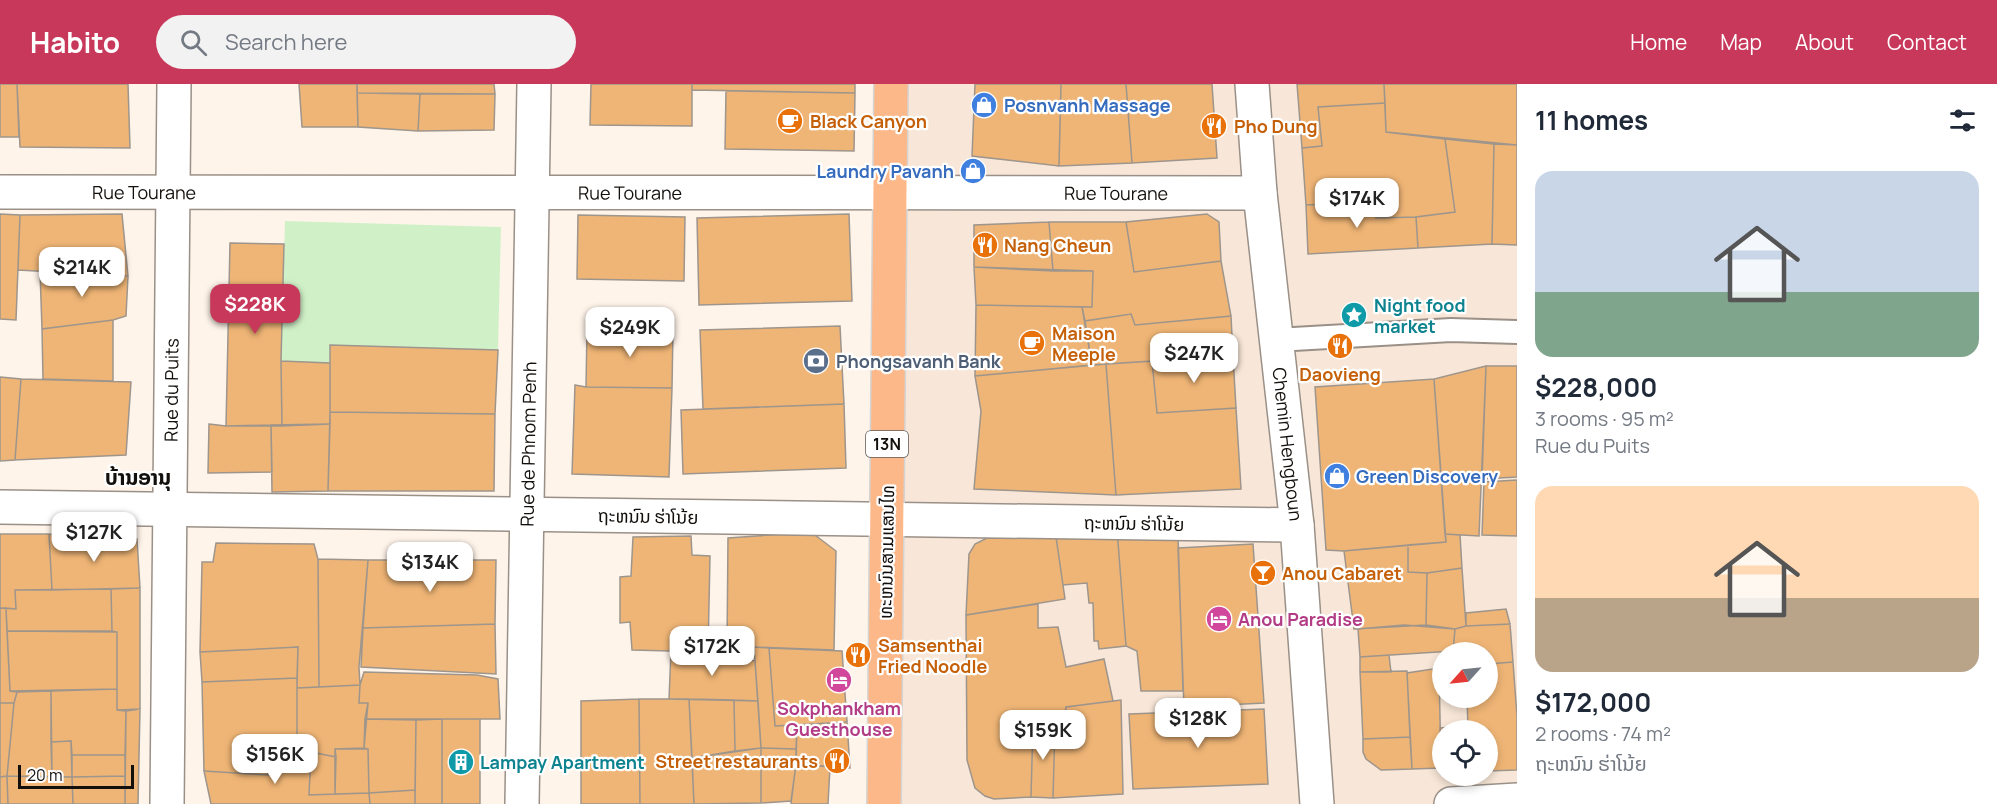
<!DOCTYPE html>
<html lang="en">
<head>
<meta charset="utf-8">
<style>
  :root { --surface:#fff; --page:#f2f2f3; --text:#1f2937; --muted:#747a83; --accent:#c8385b }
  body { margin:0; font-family:Manrope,"Noto Sans Lao",sans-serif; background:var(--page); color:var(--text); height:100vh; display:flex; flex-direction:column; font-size:22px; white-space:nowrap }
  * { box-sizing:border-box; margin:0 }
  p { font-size:20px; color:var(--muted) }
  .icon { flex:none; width:33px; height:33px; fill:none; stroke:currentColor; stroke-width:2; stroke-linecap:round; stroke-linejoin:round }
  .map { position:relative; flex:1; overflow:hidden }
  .details { display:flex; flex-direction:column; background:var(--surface); width:480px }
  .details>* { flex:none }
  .needle { width:39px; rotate:243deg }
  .buttons { position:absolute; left:1432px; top:558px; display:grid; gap:12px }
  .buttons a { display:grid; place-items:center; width:66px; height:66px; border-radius:50%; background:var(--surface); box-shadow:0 3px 9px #0003; font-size:30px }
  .scale { position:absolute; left:18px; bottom:15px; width:116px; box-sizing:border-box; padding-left:6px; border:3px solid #130f0c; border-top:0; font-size:16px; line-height:21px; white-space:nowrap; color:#130f0c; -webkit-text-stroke:4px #fff; paint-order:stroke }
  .price { position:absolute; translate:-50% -51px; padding:0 14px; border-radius:12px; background:#fff; color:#222; font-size:20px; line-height:39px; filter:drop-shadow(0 2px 3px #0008) }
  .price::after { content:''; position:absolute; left:50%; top:36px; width:18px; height:14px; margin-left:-9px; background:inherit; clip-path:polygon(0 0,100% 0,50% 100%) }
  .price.active { background:var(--accent); color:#fff }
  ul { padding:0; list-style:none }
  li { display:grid; align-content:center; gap:12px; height:318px; padding:0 18px }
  li span { display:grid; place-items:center; height:186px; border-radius:18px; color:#555 }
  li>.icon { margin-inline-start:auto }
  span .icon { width:108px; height:108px; fill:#fffc; stroke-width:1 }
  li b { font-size:26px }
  h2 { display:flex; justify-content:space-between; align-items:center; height:72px; padding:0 18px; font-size:26px }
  header { display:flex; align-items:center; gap:36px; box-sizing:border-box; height:84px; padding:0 30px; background:var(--accent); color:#fff }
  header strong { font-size:28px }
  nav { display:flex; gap:33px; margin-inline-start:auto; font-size:21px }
  .search { width:420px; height:54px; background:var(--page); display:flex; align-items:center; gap:15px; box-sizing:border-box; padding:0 21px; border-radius:33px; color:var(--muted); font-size:22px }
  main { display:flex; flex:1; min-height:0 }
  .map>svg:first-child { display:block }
  .built { fill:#f8e7d8; fill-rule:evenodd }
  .green { fill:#d0f1c8 }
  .building { fill:#efb576; stroke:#9e958c; stroke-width:1.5 }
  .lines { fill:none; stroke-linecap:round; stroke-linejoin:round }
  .lane-casing { stroke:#9a9087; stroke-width:26 }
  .street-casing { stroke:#9a9087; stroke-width:36 }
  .highway-casing { stroke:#d5d4d3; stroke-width:36 }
  .lane { stroke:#fff; stroke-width:22 }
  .street { stroke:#fff; stroke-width:33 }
  .highway { stroke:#fcb889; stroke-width:33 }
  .labels { text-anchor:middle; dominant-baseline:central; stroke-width:4.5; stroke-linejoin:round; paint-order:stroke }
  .shield { fill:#fff; stroke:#5a5755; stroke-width:1.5 }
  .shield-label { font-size:16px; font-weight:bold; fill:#130f0c }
  .shop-label { font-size:18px; font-weight:bold; fill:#366cbe; stroke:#fff; text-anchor:start }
  .food-label { font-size:18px; font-weight:bold; fill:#c56008; stroke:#fff; text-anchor:start }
  .street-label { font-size:18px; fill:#130f0c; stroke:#fff }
  .culture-label { font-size:18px; font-weight:bold; fill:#0d838f; stroke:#fff; text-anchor:start }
  .service-label { font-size:18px; font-weight:bold; fill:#4e5e75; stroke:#fff; text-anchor:start }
  .hotel-label { font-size:18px; font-weight:bold; fill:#b23c85; stroke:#fff; text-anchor:start }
  .quarter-label { font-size:21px; font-weight:bold; fill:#130f0c; stroke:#fff }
</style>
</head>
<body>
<header>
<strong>Habito</strong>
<div class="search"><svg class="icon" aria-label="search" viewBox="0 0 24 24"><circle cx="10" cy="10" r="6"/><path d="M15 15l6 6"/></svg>Search here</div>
<nav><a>Home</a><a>Map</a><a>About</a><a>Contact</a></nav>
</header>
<main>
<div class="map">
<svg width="1517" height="720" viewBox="0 0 1517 720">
  <rect width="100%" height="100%" fill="#fff4ea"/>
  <path class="built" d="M901,0H1517V720H889ZM1443,568H1488V614H1443ZM1443,646H1488V692H1443Z"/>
  <path class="green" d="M285,137L501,143L498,266L330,261V279L281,277Z"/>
  <path class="building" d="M0,0H17L19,53H0Z
    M17,0H128L130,64L20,63Z
    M299,0H357L358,43H302Z
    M357,0H494L495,10L357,9Z
    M591,0H692V42L590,41Z
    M692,0H855V9L692,6Z
    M975,0H1061L1059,82L972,72Z
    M1061,0H1126L1132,79L1059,82Z
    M1126,0H1212L1217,74L1132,79Z
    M1297,0H1384L1385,19L1318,23L1322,62L1302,64Z
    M1384,0H1517V61L1386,48Z
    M726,7L855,9L854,67L725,65Z
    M357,9L420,10L418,47L358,43Z
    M420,10H495L494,46L418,47Z
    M1385,19L1386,48L1445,55L1455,128L1416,133L1376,134L1375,118L1306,121L1302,64L1322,62L1318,23Z
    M1445,55L1494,60L1492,160L1418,164L1416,133L1455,128Z
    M1494,60L1517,61V161L1492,160Z
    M1375,118L1376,134L1416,133L1418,164L1308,170L1306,121Z
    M0,130L20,131L16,236L0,235Z
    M122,130L128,192L18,186L20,131Z
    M849,130L852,217L699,221L697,134Z
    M1207,130L1219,138L1221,177L1134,188L1126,138Z
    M578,131L685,133L684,197L577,195Z
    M1049,138L1053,187L974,183V141Z
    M1049,138H1126L1134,188L1221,177L1231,232L1135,241L1131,230L1085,237L1082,223H1092L1093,187H1053Z
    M230,159L284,160L281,277L282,342H226Z
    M974,183L1093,187L1092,223L976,221Z
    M40,187L128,192L126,232L113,236L42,245Z
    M976,221L1082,223L1092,281L975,292Z
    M1131,230L1135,241L1231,232L1233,272L1092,281L1085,237Z
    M113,236V297L43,295L42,245Z
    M840,242L844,320L703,325L700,246Z
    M587,245L673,246L672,304L586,303Z
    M330,261L498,266L495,330L330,328Z
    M1233,272L1236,324L1157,329L1152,277Z
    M281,277L330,279V340L282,342Z
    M1152,277L1157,329L1236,324L1241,405L1116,411L1106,280Z
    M1106,280L1116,411L974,405L981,327L975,292Z
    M1486,282L1479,452L1445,450L1434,295Z
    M1486,282H1517V393L1482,395Z
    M0,293L21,295L15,376L0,377Z
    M21,295L131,298L126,371L15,376Z
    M1434,295L1446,458L1344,467L1326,466L1315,303Z
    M575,301L586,303L672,304L669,393L572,390Z
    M844,320L846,384L683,390L681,326Z
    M330,328L495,330L494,407H328Z
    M209,340L226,342L271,341L272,388L208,389Z
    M330,340L328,407L272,408L271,341Z
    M1517,396V452L1482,451L1484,398Z
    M1117,445L1126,562L1099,565L1098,557H1094L1093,519H1089L1087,499L1063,501L1056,453L995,454L994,447Z
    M1117,445L1178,452L1183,607H1141L1137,567L1126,562Z
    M811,448L836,467L834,566L727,562L728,454Z
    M0,450H49L52,506H15L16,525L0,524Z
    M49,450L137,455L140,504L52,506Z
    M1445,450L1460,451L1462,484L1427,489L1408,488V461L1446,458Z
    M691,452L692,471L710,472L708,568L632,566L630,538L620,539V493L631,492L633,453Z
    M1056,453L1065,515L966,531L969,470L975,460L987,454Z
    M216,459L314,460L318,475L319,603L297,604L298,563L200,568L202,478H213Z
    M1253,460L1264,619L1184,623L1178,464Z
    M1408,461V488L1427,489L1426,541L1354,545L1344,467Z
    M318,475L368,476L359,583L360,601L319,603Z
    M368,476H496L495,540L363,544Z
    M1462,484L1466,542L1455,545L1426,541L1427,489Z
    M140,504V625L117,626V548L112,547L111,505Z
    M111,505L112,547H7L6,524L16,525L15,506Z
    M1038,520V544L1058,543L1066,583L1104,575L1113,617L1066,623L1064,639L1055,641L1033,640L1031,713L994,715L985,712L975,704L967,676L966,531Z
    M0,524H6L10,607L17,608L14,619H0Z
    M1506,525L1510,540L1466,542V529Z
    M495,540L496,590L361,583L363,544Z
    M1510,540L1513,578L1488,580V568H1453L1455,545L1466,542Z
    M1404,541L1455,545L1453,567L1360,573L1358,545Z
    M7,547L117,548V605L10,607Z
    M298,563L297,594L202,598L200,568Z
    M754,563L769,564L775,642L797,641L796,665L761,664Z
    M769,564L842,567L847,638L775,642Z
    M671,567L708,568L755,577L758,617L669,615Z
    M1389,571L1391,588H1360V573Z
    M1513,578L1517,632V686L1488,687V646H1468L1467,614H1488V580Z
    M1439,584L1441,684L1412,685L1407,589Z
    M1407,587L1410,653L1363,655L1360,588Z
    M364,588L477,591L498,595L500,635H365L368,619H359L360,601Z
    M297,594V670H270L268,691L204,687L202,598Z
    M360,601L359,619H368L364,664L335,665L336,673L311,668L297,670V604Z
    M117,605V626L126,627L125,671H72L71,657L51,658V607Z
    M51,607L52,693L7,692L14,619L17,608Z
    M639,615L640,720H581V617Z
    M639,615H689L694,720H640Z
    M689,615L734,616L735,667L692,674Z
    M734,616L758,617L761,664L735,667Z
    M1121,616L1123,710L1053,714L1055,641L1064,639L1066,623Z
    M0,619H14L7,692L0,693Z
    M140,625L138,720H125L126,627Z
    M1264,625L1268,700L1133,705L1129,630Z
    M365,635L416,636L415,706L369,709L368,665L364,664Z
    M442,635H480V720H442Z
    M442,635V720H415L416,636Z
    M847,638L850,684L796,680L797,641Z
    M1033,640L1055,641L1053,714L1031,713Z
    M1467,642L1468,646H1443V689H1441L1440,644Z
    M1410,653L1412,685L1381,686L1366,675L1363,668V655Z
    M71,657L72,693H52L51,658Z
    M761,664V719L694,720L692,674Z
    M761,664L796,665V680L791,717L761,719Z
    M335,665H368L369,709L335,710Z
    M311,668L309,711L369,709L370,720H211L204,687L268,691L270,670Z
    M311,668L336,673L335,710L309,711Z
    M72,671H125V692L72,693Z
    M796,680L830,683L828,720H791Z
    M7,692L8,720H0V693Z
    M7,692L72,693L73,720H8Z
    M125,692V720H73L72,693Z
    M415,706V720H370L369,709Z"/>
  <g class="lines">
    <g class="lane-casing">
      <path id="lane" d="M1276,256L1451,246L1517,248"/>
    </g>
    <g class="street-casing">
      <g id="street">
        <path id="s1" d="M1252,0L1260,109L1297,441L1317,720"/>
        <path id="s2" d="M0,108L1260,109"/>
        <path d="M0,423L1297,441"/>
        <path id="s3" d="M167,720L174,0"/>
        <path id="s4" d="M522,720L534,0"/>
        <path d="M1451,720L1517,716"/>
      </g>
    </g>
    <g class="highway-casing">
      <path id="highway" d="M884,720L891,0"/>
    </g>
    <use href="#lane" class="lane"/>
    <use href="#street" class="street"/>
    <use href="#highway" class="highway"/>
  </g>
  <defs>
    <g id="shop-disc" transform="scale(1.35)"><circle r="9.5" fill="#3f7fe0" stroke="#fff"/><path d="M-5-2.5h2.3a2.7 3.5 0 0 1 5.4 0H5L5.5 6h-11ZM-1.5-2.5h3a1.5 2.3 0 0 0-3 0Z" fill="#fff"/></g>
    <g id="cafe-disc" transform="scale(1.35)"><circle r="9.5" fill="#e8710a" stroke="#fff"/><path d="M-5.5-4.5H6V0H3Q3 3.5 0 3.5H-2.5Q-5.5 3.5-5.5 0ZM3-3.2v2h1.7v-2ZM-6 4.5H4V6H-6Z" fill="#fff"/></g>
    <g id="restaurant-disc" transform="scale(1.35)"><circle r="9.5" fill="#e8710a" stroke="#fff"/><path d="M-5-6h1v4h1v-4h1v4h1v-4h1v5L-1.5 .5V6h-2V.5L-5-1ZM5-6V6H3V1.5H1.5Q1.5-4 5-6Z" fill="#fff"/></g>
    <g id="sight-disc" transform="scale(1.35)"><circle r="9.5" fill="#0f9aa8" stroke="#fff"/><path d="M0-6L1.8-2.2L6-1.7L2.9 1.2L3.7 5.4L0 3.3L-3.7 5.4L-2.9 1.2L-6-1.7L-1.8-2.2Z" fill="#fff"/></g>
    <g id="bank-disc" transform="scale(1.35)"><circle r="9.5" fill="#5c6f8a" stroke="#fff"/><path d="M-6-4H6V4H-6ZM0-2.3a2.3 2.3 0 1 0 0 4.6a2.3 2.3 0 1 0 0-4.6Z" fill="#fff"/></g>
    <g id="bar-disc" transform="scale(1.35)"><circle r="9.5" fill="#e8710a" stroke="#fff"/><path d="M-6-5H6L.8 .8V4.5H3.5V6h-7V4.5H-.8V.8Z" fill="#fff"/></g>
    <g id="hotel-disc" transform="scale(1.35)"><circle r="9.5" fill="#d1479c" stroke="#fff"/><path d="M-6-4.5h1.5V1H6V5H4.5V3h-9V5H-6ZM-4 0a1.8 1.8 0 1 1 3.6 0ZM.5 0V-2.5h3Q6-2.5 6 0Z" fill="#fff"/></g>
    <g id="building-disc" transform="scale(1.35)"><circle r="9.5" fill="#0f9aa8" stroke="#fff"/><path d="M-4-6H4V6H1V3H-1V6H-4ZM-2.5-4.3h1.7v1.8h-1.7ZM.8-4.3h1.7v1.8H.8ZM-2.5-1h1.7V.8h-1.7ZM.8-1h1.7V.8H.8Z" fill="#fff"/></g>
  </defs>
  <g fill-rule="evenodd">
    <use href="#shop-disc" x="984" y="21"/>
    <use href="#cafe-disc" x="790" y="37"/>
    <use href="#restaurant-disc" x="1214" y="42"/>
    <use href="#shop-disc" x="973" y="87"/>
    <use href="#restaurant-disc" x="985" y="161"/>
    <use href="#sight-disc" x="1354" y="231"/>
    <use href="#cafe-disc" x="1032" y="259"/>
    <use href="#restaurant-disc" x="1340" y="262"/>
    <use href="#bank-disc" x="816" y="277"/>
    <use href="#shop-disc" x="1337" y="392"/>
    <use href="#bar-disc" x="1263" y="489"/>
    <use href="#hotel-disc" x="1219" y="535"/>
    <use href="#restaurant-disc" x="858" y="571"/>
    <use href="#hotel-disc" x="839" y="596"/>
    <use href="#restaurant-disc" x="837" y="677"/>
    <use href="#building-disc" x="461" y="678"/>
  </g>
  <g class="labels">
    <rect class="shield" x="866" y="347" width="42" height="26" rx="4.5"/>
    <g class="shield-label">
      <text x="887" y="360">13N</text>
    </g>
    <g class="shop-label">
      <text x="1004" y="21">Posnvanh Massage</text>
      <text x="954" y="87" text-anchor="end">Laundry Pavanh</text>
      <text x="1356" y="392">Green Discovery</text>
    </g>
    <g class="food-label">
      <text x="810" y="37">Black Canyon</text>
      <text x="1234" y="42">Pho Dung</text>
      <text x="1004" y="161">Nang Cheun</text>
      <text x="1052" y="249">Maison<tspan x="1052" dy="21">Meeple</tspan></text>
      <text x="1340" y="290" text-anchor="middle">Daovieng</text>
      <text x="1282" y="489">Anou Cabaret</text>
      <text x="878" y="561">Samsenthai<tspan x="878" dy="21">Fried Noodle</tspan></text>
      <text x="818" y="677" text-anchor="end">Street restaurants</text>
    </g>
    <g class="street-label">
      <text stroke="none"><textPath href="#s2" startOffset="144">Rue Tourane</textPath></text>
      <text stroke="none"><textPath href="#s2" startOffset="630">Rue Tourane</textPath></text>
      <text stroke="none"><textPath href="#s2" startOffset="1116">Rue Tourane</textPath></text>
      <text stroke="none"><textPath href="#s3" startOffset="414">Rue du Puits</textPath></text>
      <text stroke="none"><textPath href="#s4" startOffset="360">Rue de Phnom Penh</textPath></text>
      <text stroke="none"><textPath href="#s1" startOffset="362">Chemin Hengboun</textPath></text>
      <text transform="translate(648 432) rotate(1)">ຖະຫນົນ ຮ່າໂນ້ຍ</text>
      <text transform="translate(1134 439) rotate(1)">ຖະຫນົນ ຮ່າໂນ້ຍ</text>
      <text transform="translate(886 468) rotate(-89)">ທະຫນົນສາມແສນໄທ</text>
    </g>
    <g class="culture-label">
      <text x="1374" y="221">Night food<tspan x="1374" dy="21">market</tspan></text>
      <text x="480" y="678">Lampay Apartment</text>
    </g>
    <g class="service-label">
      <text x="836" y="277">Phongsavanh Bank</text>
    </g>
    <g class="hotel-label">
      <text x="1238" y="535">Anou Paradise</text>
      <text x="839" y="624" text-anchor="middle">Sokphankham<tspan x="839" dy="21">Guesthouse</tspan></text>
    </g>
    <g class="quarter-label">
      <text x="138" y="393">ບ້ານອານຸ</text>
    </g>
  </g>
</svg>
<div class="buttons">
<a><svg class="needle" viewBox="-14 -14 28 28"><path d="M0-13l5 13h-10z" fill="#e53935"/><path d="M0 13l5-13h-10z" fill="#747a83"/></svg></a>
<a><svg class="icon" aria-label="locate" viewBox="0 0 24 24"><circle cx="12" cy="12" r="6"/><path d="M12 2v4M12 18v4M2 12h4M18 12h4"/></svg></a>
</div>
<div class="scale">20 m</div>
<b class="price" style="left:1357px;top:145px">$174K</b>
<b class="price" style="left:82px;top:214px">$214K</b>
<b class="price active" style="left:255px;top:251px">$228K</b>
<b class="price" style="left:630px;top:274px">$249K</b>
<b class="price" style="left:1194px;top:300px">$247K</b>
<b class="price" style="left:94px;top:479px">$127K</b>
<b class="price" style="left:430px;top:509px">$134K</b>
<b class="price" style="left:712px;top:593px">$172K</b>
<b class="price" style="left:1198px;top:665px">$128K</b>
<b class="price" style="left:1043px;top:677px">$159K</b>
<b class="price" style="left:275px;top:701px">$156K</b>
</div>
<section class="details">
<h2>11 homes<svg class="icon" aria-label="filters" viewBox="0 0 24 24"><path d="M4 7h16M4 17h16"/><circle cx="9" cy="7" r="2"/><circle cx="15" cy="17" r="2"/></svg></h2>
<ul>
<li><span style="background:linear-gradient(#c9d6e8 65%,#7fa58c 0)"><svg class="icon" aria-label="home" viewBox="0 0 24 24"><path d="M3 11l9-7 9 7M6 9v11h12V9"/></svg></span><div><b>$228,000</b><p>3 rooms · 95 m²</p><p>Rue du Puits</p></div></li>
<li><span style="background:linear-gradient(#ffd9b3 60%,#b9a48a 0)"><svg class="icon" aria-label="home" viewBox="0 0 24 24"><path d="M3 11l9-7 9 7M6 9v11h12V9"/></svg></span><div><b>$172,000</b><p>2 rooms · 74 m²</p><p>ຖະຫນົນ ຮ່າໂນ້ຍ</p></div></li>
</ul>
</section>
</main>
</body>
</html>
